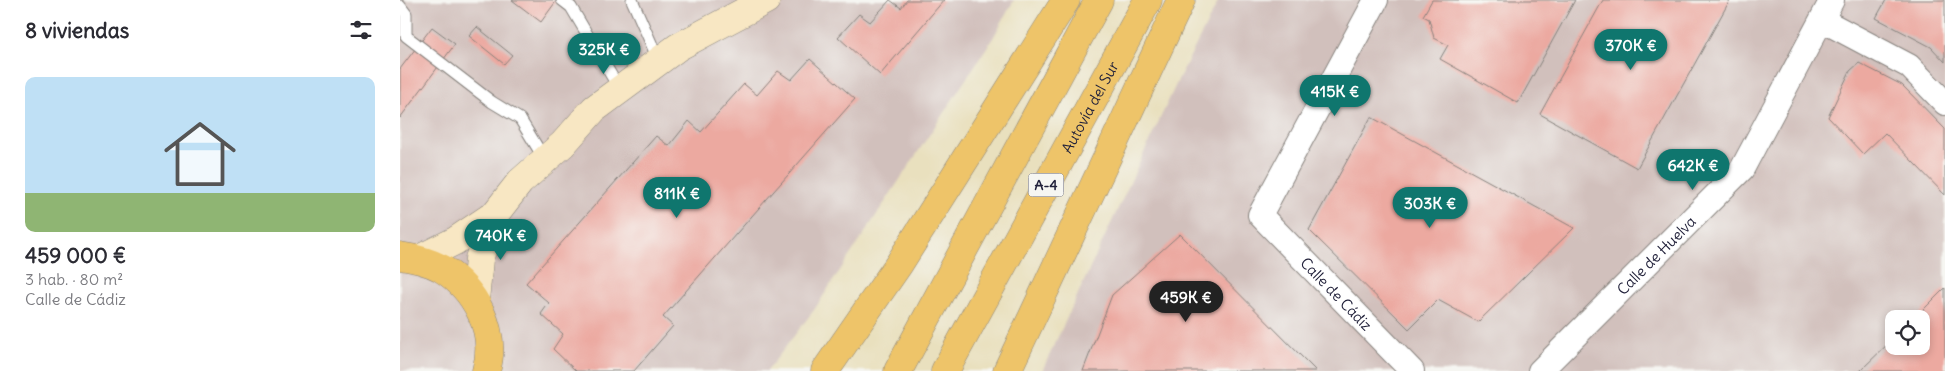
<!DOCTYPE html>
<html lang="es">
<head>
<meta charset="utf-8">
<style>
  :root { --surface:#fff; --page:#f7f7f7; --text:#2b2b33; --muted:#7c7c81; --accent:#0f766e }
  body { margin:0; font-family:Delius,sans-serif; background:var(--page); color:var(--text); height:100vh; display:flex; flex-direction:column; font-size:19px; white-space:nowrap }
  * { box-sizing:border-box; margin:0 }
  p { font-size:16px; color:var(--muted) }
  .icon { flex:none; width:28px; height:28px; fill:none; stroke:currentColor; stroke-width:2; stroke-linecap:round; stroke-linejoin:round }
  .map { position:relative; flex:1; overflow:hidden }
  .sheet { display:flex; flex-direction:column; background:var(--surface); width:400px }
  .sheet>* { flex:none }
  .controls { position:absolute; left:1485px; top:310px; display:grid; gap:10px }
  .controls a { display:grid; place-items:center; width:45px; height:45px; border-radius:10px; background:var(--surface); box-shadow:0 2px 8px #0003; font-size:25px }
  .price { position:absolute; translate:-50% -42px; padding:0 11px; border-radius:18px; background:var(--accent); color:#fff; font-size:16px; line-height:32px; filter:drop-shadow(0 1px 2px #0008) }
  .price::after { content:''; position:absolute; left:50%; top:30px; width:15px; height:11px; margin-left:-8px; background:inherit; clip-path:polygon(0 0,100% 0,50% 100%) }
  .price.current { background:#222; color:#fff }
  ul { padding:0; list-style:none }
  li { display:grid; align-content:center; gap:10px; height:265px; padding:0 25px }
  li span { display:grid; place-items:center; height:155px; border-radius:10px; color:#555 }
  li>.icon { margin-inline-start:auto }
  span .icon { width:90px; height:90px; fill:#fffc; stroke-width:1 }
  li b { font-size:21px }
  h2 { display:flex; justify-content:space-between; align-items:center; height:60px; padding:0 25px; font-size:21px }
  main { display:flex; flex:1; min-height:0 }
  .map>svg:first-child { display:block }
  .industrial { fill:#d1c0bc; fill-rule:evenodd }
  .building { fill:#eca9a0 }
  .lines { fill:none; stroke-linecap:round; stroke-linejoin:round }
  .lane-casing { stroke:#86817c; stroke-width:13 }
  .street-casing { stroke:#86817c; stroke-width:26 }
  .secondary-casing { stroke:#86817c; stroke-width:29 }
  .primary-casing { stroke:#86817c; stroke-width:29 }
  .highway-casing { stroke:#86817c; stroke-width:29 }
  .lane { stroke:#fff; stroke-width:11 }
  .street { stroke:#fff; stroke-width:24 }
  .secondary { stroke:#f8e7c3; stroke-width:28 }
  .primary { stroke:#eec469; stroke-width:28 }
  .highway { stroke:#eec469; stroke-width:28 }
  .labels { text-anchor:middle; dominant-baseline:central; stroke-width:4; stroke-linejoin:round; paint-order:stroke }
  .shield { fill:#f6f6f2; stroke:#626272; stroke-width:1 }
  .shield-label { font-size:14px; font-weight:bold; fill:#22223b }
  .street-label { font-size:15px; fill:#22223b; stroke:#f6f6f2 }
</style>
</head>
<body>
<main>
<section class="sheet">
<h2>8 viviendas<svg class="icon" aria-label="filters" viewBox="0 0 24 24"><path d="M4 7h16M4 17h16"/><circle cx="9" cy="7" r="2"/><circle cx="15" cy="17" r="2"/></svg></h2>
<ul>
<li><span style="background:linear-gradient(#bfe0f5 75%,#8fb573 0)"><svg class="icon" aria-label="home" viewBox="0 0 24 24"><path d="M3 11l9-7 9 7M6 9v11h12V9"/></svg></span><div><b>459 000 €</b><p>3 hab. · 80 m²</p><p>Calle de Cádiz</p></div></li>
</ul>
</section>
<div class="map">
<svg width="1545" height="371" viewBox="0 0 1545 371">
  <rect width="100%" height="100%" fill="#f6f6f2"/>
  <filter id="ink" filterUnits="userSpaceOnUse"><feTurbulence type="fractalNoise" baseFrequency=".02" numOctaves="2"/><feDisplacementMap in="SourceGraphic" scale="10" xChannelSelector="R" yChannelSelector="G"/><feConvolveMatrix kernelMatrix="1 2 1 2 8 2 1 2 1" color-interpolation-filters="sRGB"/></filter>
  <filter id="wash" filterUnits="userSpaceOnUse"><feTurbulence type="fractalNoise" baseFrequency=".0096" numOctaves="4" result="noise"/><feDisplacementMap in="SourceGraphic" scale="20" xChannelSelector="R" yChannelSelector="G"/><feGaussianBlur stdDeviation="1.12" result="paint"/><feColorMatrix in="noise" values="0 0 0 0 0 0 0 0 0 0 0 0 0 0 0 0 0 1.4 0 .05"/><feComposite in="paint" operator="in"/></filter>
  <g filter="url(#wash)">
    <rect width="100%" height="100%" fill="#e9e0be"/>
    <path class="industrial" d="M0,0H614L593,38L414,310L367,371H0Z
      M819,0H1545V371H642L779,78ZM1494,319H1521V346H1494Z"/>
    <g id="blocks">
      <path class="building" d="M112,0H157L141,22Z
        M490,0L501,8L507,0H544L480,75L438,37L459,14L470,22Z
        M1032,0H1175L1118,103L1040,59L1048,45L1034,38L1029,19L1023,16Z
        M1203,0H1330L1237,168L1140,114Z
        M1486,0H1545V62L1531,47L1476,18Z
        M32,27L55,44L0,118V69Z
        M77,27L112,55L104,64L69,36Z
        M410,59L455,99L263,317L273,326L234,371H176L153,349L163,334L141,314L149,303L126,283L256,136L269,146L289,121L301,132L344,84L357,95L378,71L391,80Z
        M1459,63L1502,85L1545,129V195L1485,133L1463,154L1428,117L1450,71Z
        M971,117L1174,228L1078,322L1038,300L1009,329L909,230Z
        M780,234L916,371H683L712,295Z
        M1545,288V371H1460L1494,338V346H1521V319H1514Z"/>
    </g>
  </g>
  <g filter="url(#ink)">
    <use href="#blocks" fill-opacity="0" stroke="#86817c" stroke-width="1"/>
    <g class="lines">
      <g class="lane-casing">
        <path id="lane" d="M162,0L171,7L220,90
          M232,0L259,61
          M0,6L6,14V36L92,102L120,119L145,160"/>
      </g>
      <g class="street-casing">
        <g id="street">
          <path id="s1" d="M976,0L860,215L1012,371"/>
          <path d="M1422,20L1509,66L1545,103"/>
          <path id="s2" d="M1140,371L1342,169L1432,0"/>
        </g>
      </g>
      <g class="secondary-casing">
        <path id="secondary" d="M19,259L55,241L95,214L120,182L163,144L194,109L278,47L366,0
          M75,301L79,259L95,214"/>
      </g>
      <g class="primary-casing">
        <path id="primary" d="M0,256C14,258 28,261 41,268C75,289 98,331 86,371"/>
      </g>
      <g class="highway-casing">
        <g id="highway">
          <path d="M425,371L499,264L666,0"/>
          <path d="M498,371L699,0"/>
          <path id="s3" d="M545,371L748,0"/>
          <path d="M607,371L781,0"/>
        </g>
      </g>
      <use href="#lane" class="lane"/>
      <use href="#street" class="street"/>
      <use href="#secondary" class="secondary"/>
      <use href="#primary" class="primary"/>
      <use href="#highway" class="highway"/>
    </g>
  </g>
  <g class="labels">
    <rect class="shield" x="628.5" y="173.5" width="35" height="23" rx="4"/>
    <g class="shield-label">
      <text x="646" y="185">A-4</text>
    </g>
    <g class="street-label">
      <text stroke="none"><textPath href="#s3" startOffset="301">Autovía del Sur</textPath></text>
      <text stroke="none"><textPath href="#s2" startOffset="164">Calle de Huelva</textPath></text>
      <text stroke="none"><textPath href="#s1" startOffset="354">Calle de Cádiz</textPath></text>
    </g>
  </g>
</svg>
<div class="controls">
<a><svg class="icon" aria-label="locate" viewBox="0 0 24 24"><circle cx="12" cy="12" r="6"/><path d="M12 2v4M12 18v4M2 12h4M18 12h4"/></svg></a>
</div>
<b class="price" style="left:1231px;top:71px">370K €</b>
<b class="price" style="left:204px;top:75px">325K €</b>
<b class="price" style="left:935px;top:117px">415K €</b>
<b class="price" style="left:1293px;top:191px">642K €</b>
<b class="price" style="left:277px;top:219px">811K €</b>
<b class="price" style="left:1030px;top:229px">303K €</b>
<b class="price" style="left:101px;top:261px">740K €</b>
<b class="price current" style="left:786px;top:323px">459K €</b>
</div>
</main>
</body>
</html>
